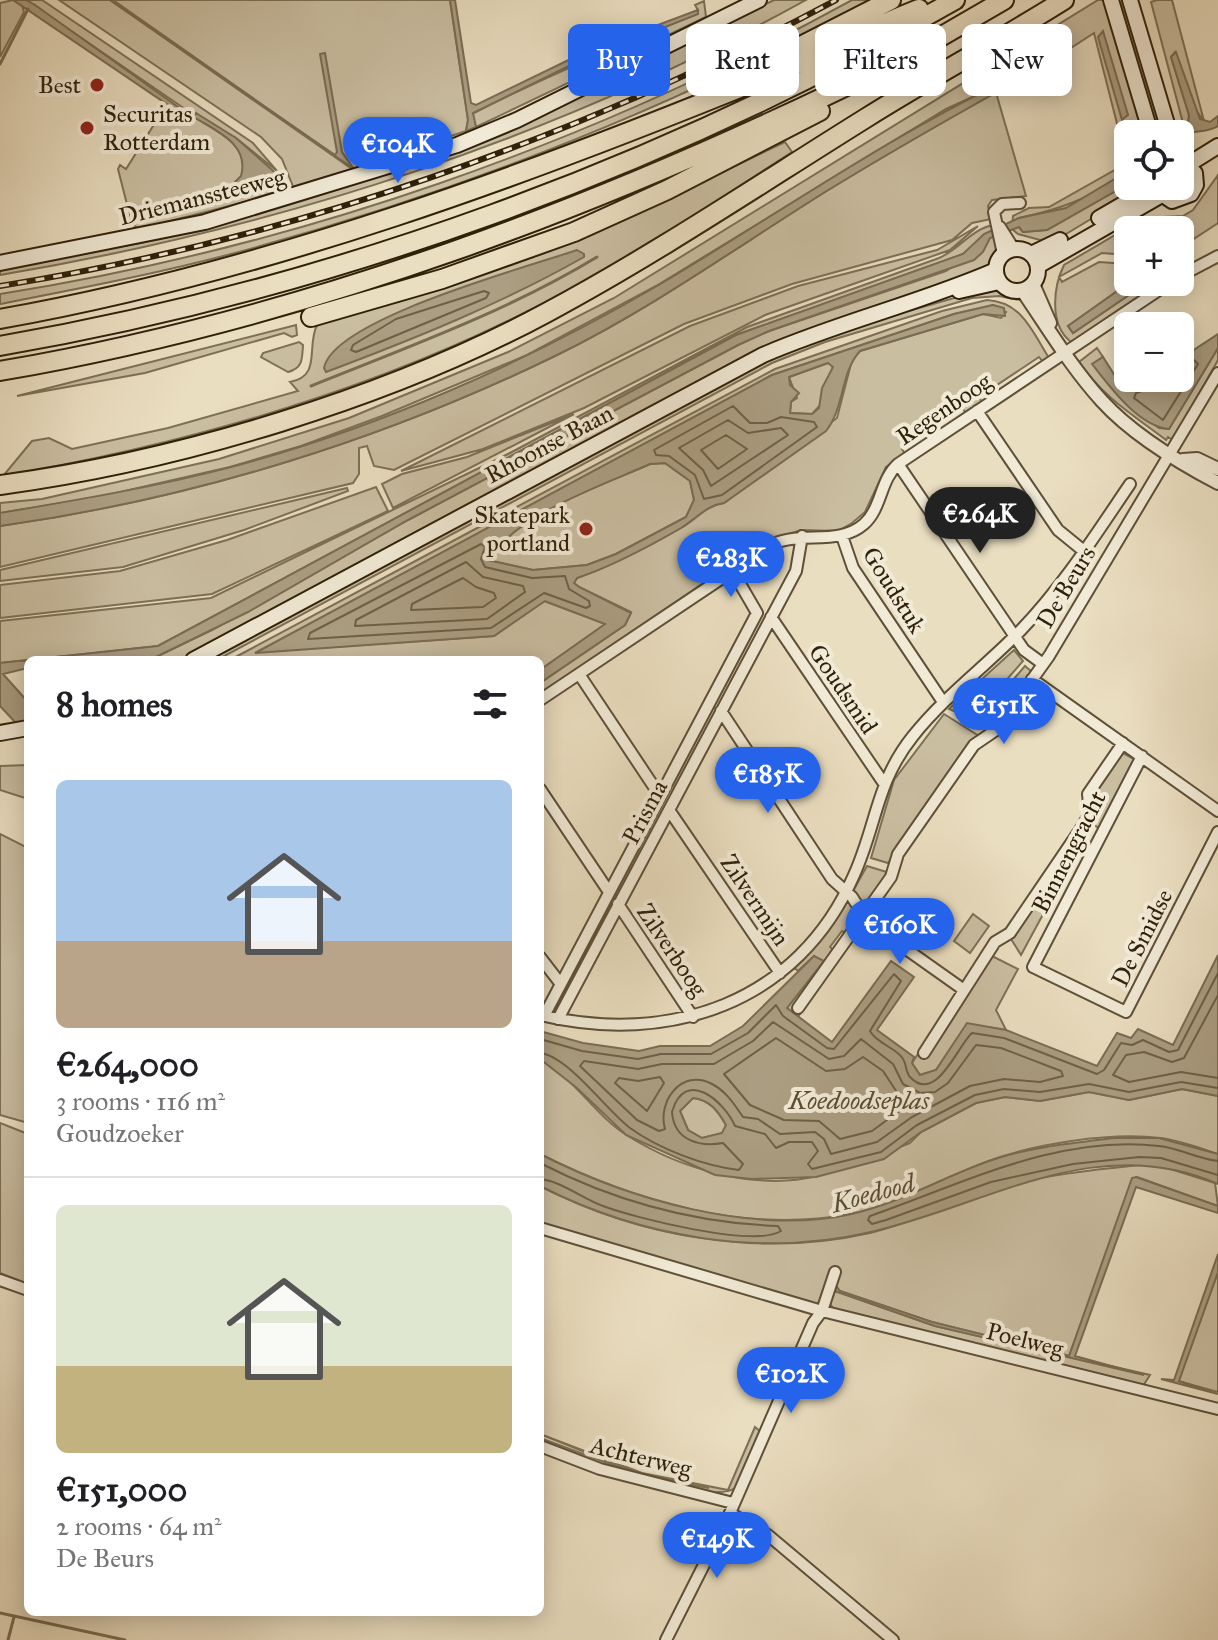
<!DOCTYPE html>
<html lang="en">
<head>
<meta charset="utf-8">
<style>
  :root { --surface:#fff; --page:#f6f6f6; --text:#202124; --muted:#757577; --line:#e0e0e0; --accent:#2563eb }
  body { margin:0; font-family:"IM FELL Great Primer",serif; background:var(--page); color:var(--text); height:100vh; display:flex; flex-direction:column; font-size:30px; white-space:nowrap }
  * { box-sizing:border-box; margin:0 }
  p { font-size:26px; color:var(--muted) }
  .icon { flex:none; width:44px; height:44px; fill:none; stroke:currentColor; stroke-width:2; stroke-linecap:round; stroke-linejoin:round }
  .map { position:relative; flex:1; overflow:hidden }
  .panel { position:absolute; left:24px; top:656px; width:520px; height:960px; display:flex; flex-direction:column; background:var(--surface); border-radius:12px; box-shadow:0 4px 20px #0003 }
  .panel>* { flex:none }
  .hud { position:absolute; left:568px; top:24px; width:530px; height:72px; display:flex; gap:16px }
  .fabs { position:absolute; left:1114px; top:120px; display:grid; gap:16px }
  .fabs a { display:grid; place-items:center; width:80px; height:80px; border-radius:12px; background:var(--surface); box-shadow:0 4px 20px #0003; font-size:40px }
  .price { position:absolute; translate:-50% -68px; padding:0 18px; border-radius:28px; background:var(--accent); color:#fff; font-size:26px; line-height:52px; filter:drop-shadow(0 2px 4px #0008) }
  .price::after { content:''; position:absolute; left:50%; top:48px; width:24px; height:18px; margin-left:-12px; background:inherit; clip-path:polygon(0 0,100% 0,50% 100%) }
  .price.selected { background:#222; color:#fff }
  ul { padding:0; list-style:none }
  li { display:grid; align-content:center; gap:16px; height:424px; padding:0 32px }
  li+li { border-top:2px solid var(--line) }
  li span { display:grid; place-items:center; height:248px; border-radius:12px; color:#555 }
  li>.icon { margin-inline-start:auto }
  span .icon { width:144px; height:144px; fill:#fffc; stroke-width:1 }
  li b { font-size:34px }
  h2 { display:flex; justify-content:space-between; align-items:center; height:96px; padding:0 32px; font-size:34px }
  .pill { padding:0 28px; border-radius:12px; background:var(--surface); box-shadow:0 4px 20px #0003; font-size:28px; line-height:72px }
  .pill.selected { background:var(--accent); color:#fff }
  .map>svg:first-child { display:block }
  .green { fill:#cabea1; stroke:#7d7056; stroke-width:2 }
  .water { fill:#ab9e82; stroke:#7a6c52; stroke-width:2; fill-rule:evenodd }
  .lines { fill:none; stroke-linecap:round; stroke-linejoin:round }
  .shore { stroke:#6e6046; stroke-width:2 }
  .stream { stroke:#7a6c52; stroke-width:3 }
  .minor-casing { stroke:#5e5038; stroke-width:14 }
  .tertiary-casing { stroke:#5e5038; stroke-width:16 }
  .secondary-casing { stroke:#30210a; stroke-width:18 }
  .motorway-casing { stroke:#30210a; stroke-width:22 }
  .minor { stroke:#f1ead6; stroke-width:10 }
  .tertiary { stroke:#f1ead6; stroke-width:12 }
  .secondary { stroke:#f1ead6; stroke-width:14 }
  .motorway { stroke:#eadec0; stroke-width:18 }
  .rail-casing { stroke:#30210a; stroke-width:6 }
  .rail { stroke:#f1ead6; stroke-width:3; stroke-dasharray:9; stroke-linecap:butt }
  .poi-dot { fill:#8f2418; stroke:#f1ead6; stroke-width:3 }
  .labels { text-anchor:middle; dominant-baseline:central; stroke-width:8; stroke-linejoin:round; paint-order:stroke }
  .poi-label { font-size:24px; fill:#30210a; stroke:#f1ead6; text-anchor:end }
  .street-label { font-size:24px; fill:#30210a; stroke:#f1ead6 }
  .water-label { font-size:26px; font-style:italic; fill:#5b4d34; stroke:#f1ead6 }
</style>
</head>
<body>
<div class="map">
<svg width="1218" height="1640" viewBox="0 0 1218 1640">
  <rect width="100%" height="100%" fill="#eadec0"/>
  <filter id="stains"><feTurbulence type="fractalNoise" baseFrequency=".0025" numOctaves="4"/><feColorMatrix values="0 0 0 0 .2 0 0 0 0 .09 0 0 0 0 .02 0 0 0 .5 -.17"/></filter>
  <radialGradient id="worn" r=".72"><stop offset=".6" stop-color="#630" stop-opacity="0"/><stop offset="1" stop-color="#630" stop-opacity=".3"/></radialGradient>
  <path class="green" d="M13,0L22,5L24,12L0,57V3Z
    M26,0H42L253,143L277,171L236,138L194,117C216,131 250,144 242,176L229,188L137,213L139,218L245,190L278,177L276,194L139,229L132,224L118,169L120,165L126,169L167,104L177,111L182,107Z
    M59,0H110L352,169L294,189L282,159L261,137Z
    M113,0H450L468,120L466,131L354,169Z
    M774,0H806C557,138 280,228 0,275V268L140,243L214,226L440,158L506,132Z
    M852,0H870C670,110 451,195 231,254C155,274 77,289 0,304V294C297,247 588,145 852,0Z
    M1098,0H1104L1148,134L1126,137L1128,171C1087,199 1066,208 1019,218L1014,222L1023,232L1047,230L1128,184L1146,186L1051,243L1018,234L1012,229L1013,216L1029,208L1049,207L1127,163L1094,33L997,96L1026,196L992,200L988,206L991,219L972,223L952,240L792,284L684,324L394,470L374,466L367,446L359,448V474L353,483L0,567V526C192,499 383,440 557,355C651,309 737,247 825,192C887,154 950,118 1013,83L1014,78L946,109L656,286L527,355L382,416L301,446L230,467L94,498L0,513V503L42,499L219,459L349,418L508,352L614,298Z
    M1157,0H1172L1204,121L1195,109L1175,52L1171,57L1189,115L1188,125L1184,127L1151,2Z
    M704,1L706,17L476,127L472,114C546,75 623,46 698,10L695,5Z
    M785,142L792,152C722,197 653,243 581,283C402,383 204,441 3,476L32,441L49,438L72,449L168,428L298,391L290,382C322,376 306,347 317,325L674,195Z
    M1218,175V223L1180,248V230H1128V255L1102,253L1059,277L1062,282L1099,262L1128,264L1130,282L1068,326L1073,333L1148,282H1160L1071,342C1048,324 1054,285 1064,265L1144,218L1183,216L1193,210Z
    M993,225L999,249L990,268L765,348L181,660H126L156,657L212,630L408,520L738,345L769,331L946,271L990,238V232L963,254L736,335L158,646L0,663V621L211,598L508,454L747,327L939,258C958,250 972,229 993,225Z
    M978,226L950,250L765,315L584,408L483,449L401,471L690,326L798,286L937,250Z
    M996,286L1025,301L999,296L972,298L825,342L772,363L217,660H205L764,360L849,328Z
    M987,300C1022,302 1032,331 1049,358L1043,362L1039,357L979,397L982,402L966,413L962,408L902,449L905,454L886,467L865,512L852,523L838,531L801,530L764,542L540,694V683L625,625L631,612L579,587L574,583L577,578C613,566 648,547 681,528C696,519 707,505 724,503L837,418L852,360L860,351L983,314L1001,318L1006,312L993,305L954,314L772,375L258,652L494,636L544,601L606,624L540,670V660H230L775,369L942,311Z
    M296,325L297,335L292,337L284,333L145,373L17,396Z
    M299,342L303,345C302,359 303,368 288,372L261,357L263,353Z
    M1097,348L1103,357L1093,364L1131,407L1159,428L1169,429L1218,348V360L1173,440L1168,437L1166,440C1133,415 1103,397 1079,362Z
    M828,363L833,366L823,402L812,414L790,413L791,402L797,398L789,377Z
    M574,414L393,508L382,484L402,474L467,457Z
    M665,463L690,481L694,500L686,517L616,554L587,565L533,570L487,560C522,510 596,488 650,464Z
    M376,487L388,511L212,594L0,618V585L120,571L227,540Z
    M347,488L348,491L244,530L123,567L0,581V570Z
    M1014,650L1023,661L972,719L949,709Z
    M1025,666L1032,672L994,728L988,730L982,716Z
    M944,714L979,736L888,863L871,858L894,780Z
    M1119,751L1134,759L1099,828L1089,822L1090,795Z
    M28,765V799L0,790V766Z
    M1081,832L1086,835L1021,955L1011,939L1014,933Z
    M0,834L28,848V1123L0,1115Z
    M867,866L890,873L864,906L853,891Z
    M850,900L860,915L847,934L842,931L830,947L835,952L795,1008L801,1012L798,1017L787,1008L823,961L814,956L798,971L792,966L844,901Z
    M973,914L989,926L970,953L954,941Z
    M990,955L1018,969L996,1010L1006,1030L967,1024L936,1070L920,1075L912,1063L918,1054L924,1058Z
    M540,1059C575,1078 595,1116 628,1136C681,1169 755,1191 817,1176C848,1169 880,1154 910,1143L921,1132L976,1103L1005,1097L1040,1101L1089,1092L1129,1100L1182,1089L1218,1096V1154C1200,1148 1179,1140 1160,1138C1111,1132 1032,1144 986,1162C942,1179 898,1205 850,1214C745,1234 633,1201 540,1154Z
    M693,1098C710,1100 718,1111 726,1125L723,1133L702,1138L688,1130L680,1111Z
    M0,1123L28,1134V1284L0,1273Z
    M1140,1165L1161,1166L1215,1183L1218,1206L1137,1177L1069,1356L932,1322L840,1291L836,1286L835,1291L935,1326L1150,1375L1143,1386L833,1309L830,1303L817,1306L809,1301L792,1300L540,1225V1186C640,1237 759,1258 870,1233C914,1222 953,1202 996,1189C1043,1175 1091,1170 1140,1165Z
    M1218,1272V1392L1178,1381Z
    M755,1427L761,1432L737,1487C711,1509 574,1455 540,1443V1438L643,1476L709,1488L640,1474L540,1434L642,1473L728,1490Z"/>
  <path class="water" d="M13,0H26L35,5L181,109L177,111Z
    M110,0L335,155L337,152L320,54L325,53L342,152L354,169Z
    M450,0H455L471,103L476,105L583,53L698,10V14L577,62L473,113L476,127L466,131L468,120Z
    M1103,31L1128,115L1122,120L1098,37Z
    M1176,52L1200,119L1210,122L1218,116V126C1205,134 1193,129 1180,136L1173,134L1188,125L1189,115L1171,57Z
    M1011,78L1013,83C950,118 887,154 825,192C737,247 651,309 557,355C383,440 193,499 0,526V513C77,500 155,487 231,467C378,428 525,363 657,286C775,216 887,137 1011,78Z
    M196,113L236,138L279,176L173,212L139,218L137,213L229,188L241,176C250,144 216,131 194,117Z
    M1128,171V184L1047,230L1023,232L1019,227L990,238L983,252L974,260L769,331L738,345L408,520L248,612L156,657L28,660V668L3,674L28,702V736L0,706V663L158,646L736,335L963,254L984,234L1019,218L1066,208Z
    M577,250L584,254V257C501,304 414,339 326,372L324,368C333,319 528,267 577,250Z
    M1130,282H1148L1073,333L1068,326Z
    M993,305L1004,308L1005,316L983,314L860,351C840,373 845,407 826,431L724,503C707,505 696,519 681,528C648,547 613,566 577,578L574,583L579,587L631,613L625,625L540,683V670L605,624L545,601L494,636L255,653L772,375L954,314ZM828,363L833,367L822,388L819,408L812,414L790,413L791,402L799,393L790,385L789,377ZM665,463L690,481L694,500L686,517L616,554L587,565L533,570L488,560C517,514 601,486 650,464Z
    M1218,334V348L1169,429C1138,426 1110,387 1092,364L1103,357L1117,379L1123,375L1132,384L1142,385L1153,378H1180V359Z
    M1218,955V1096L1182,1089L1129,1100L1089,1092L1040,1101L1005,1097L976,1103L921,1132L884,1159L816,1177L752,1179L715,1175L626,1135L577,1088L540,1059V1031L583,1043L639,1051L660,1046H710L743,1026L814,956L824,961L787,1008L832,1042L891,961L914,977L877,1030L914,1057L912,1063L920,1075L936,1070L967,1023L1006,1030L1097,1066L1117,1033L1131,1038L1138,1029L1173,1045ZM693,1098C710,1100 718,1111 726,1125L722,1133L702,1138L688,1130L680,1111Z
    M1114,1138H1159L1218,1154V1184C1096,1130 986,1206 871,1232C760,1258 640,1237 540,1186V1154C628,1199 753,1236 852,1214C900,1203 943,1177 989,1161C1029,1147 1072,1143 1114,1138Z
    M1136,1177L1218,1206V1213L1136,1187L1075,1356L1144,1375L935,1326L835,1291L836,1286L840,1291L932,1322L1069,1356L1132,1178Z
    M1218,1254V1272L1179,1381L1218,1394L1161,1379L1174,1380Z"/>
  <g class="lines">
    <path class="shore" d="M484,291L489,293L486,298L356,352L351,350L353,345L396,319Z
      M1156,378L1153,387L1136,393L1134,398L1163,420L1198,364L1194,360L1180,365
      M733,406L750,423H767L781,417L814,422L817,427L722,495L704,499L695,475L669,456L656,455L654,450Z
      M728,420L748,433L781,428L788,435L711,486L703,470L679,448Z
      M726,435L747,449L718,469L701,450Z
      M481,544L485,547L481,559L485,567L532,578L565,576L569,589L589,601L590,606L586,608L544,593L491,628L308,639L310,633Z
      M466,562L483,577L523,586L525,592L487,619L355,626L356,620Z
      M463,578L476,587L494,593L496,598L483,607L411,610L412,604Z
      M1218,995L1184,1058L1172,1062L1144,1052L1126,1055L1113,1075L1129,1082L1181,1072L1218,1078
      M773,1022L829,1059L844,1056L861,1039L893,1064L903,1084L920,1093L935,1092L948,1083L976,1045L1001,1048L1061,1071L1063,1076L1040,1082L1004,1079L970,1086L912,1117L877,1142L831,1154L824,1139L815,1132L780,1134L758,1119L743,1117C734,1104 727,1092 712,1084C682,1068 657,1101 665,1129L659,1131L637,1120L580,1066L584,1061L638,1069L662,1064H714L753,1041Z
      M776,1038L826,1071L845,1069L863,1057L883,1071L906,1106L872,1131L840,1139L819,1121L784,1120L750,1105L724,1074Z
      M540,1039L582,1051L638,1059L661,1054H711L748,1033L776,1005L783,1016L827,1048L834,1049L894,974L901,981L870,1031C877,1044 897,1048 903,1059C907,1065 905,1071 910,1077C936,1105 958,1045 972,1033L1004,1038L1097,1074L1104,1070L1121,1043L1132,1045L1143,1040L1169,1052L1178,1050L1218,973
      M540,1053C568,1056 606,1110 630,1128C659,1149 704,1166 739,1170L743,1164L723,1143C700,1147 674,1141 672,1112C685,1067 724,1101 735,1126L765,1134L776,1148L789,1142H812L818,1151L808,1164L812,1169L881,1152L917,1125L975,1095L1004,1089L1040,1092L1089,1084L1129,1092L1181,1082L1218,1088
      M660,1077L664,1083L647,1111L615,1083L619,1078L638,1081Z
      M1218,1161C1198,1159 1179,1148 1159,1146C1058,1134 962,1184 870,1216L868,1220L872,1224L886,1220L991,1182L1073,1164L1139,1157L1161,1158L1218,1175
      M540,1163C616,1202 693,1223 778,1226L781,1231C754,1248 635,1218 603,1206C583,1199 561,1181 540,1179"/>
    <path class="stream" d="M0,64L28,9
      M311,386C408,347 508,311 597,257
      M0,1613L125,1640
      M8,1640L14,1617"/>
    <g class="minor-casing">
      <path id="minor" d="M1000,227L1014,249
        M1003,254L994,212L1002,204L1020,203
        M1180,276L1218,256
        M977,411L1058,530L1085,552
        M898,464L1024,650L1043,664
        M842,536L853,568L943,702
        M771,617L883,782
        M579,674L660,796
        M1032,679L1218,811
        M540,700L773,544C802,531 839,546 864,524C882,508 880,480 898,464L1171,282
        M721,711L832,879L852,897L868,922L964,990
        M1142,756L1033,967L1126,1012L1218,832
        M540,789L609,892
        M669,810L780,973
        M618,904L693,1017
        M540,957L560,983
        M798,1008L891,877L898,854L974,745L996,730L1049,656L1218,373
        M540,1015C670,1046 798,1003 854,875C877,824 876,782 913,736C945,696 986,666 1021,630C1064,585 1096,534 1130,484
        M544,1016L757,613L732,570
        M558,1019L796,571L802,536
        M924,1053L995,942L1010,933L1082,827L1090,813L1088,794L1123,743
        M540,1228L822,1311L1218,1409
        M0,1280L28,1290
        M540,1446L600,1469L733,1503
        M730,1513L768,1535L893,1640
        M666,1640L730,1513L813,1323L822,1311L835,1272"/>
    </g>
    <g class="tertiary-casing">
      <path id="tertiary" d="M1033,284L1050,323
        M1022,290C1048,328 1071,367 1102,401C1131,433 1180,463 1218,483
        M1183,460L1197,459L1218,469"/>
    </g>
    <g class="secondary-casing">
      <path id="secondary" d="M1111,0L1151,134
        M1130,0L1170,134
        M1189,164L1218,146
        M1156,190L1172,201L1191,194L1196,185L1195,173L1180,159
        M1099,218L1154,186
        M996 270a21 21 0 1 1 42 0a21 21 0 1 1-42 0Z
        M1031,254L1060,240
        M0,263L205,222L457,145L517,120L759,0
        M1038,266L1160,196
        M959,291L999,282
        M193,660L763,355C839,322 920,303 996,270
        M0,733L28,728"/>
    </g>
    <g class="motorway-casing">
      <path id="motorway" d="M885,69L1004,0
        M750,72L891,0
        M311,317L442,279L574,232L667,190L820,111
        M0,319C268,271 525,176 776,73C824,53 870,28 919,9
        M0,346C334,288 661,168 955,0
        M0,371C314,317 611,203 896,62
        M0,485C178,461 388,398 546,313C656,254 760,184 866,118C931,77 999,41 1064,0"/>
    </g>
    <use href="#minor" class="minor"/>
    <use href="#tertiary" class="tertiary"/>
    <use href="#secondary" class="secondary"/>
    <use href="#motorway" class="motorway"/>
    <g class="rail-casing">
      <path id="rail" d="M0,286C292,239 575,140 836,0"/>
    </g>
    <use href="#rail" class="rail"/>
  </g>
  <g class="poi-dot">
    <circle cx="97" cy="85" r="8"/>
    <circle cx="87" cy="128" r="8"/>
    <circle cx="586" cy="529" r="8"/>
  </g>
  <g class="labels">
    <g class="poi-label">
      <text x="81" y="85">Best</text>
      <text x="103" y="114" text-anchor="start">Securitas<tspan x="103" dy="28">Rotterdam</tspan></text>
      <text x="570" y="515">Skatepark<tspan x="570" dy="28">portland</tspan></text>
    </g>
    <g class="street-label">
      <text transform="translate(202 197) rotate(-14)">Driemanssteeweg</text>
      <text transform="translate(944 409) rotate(-34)">Regenboog</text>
      <text transform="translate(549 444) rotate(-28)">Rhoonse Baan</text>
      <text transform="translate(1066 587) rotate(-59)">De Beurs</text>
      <text transform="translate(894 590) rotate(58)">Goudstuk</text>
      <text transform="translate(843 689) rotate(56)">Goudsmid</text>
      <text transform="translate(645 812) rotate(-62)">Prisma</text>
      <text transform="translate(1069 852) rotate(-63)">Binnengracht</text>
      <text transform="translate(755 900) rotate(56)">Zilvermijn</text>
      <text transform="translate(1142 938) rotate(-63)">De Smidse</text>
      <text transform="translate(672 950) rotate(56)">Zilverboog</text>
      <text transform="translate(1025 1340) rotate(14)">Poelweg</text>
      <text transform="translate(641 1457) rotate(14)">Achterweg</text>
    </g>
    <g class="water-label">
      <text x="859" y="1100">Koedoodseplas</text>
      <text transform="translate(873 1193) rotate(-15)">Koedood</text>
    </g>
  </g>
  <rect width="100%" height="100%" filter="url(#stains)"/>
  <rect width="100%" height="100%" fill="url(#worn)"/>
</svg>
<div class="fabs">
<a><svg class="icon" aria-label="locate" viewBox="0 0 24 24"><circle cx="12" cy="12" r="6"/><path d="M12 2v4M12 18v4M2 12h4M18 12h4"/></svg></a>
<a>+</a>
<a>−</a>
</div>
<b class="price" style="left:398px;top:185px">€104K</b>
<b class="price selected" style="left:980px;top:555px">€264K</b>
<b class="price" style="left:731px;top:599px">€283K</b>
<b class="price" style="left:1004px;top:746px">€151K</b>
<b class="price" style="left:768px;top:815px">€185K</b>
<b class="price" style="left:900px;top:966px">€160K</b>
<b class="price" style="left:791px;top:1415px">€102K</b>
<b class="price" style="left:717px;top:1580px">€149K</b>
<div class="hud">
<a class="pill selected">Buy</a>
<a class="pill">Rent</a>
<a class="pill">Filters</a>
<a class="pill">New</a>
</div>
<section class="panel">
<h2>8 homes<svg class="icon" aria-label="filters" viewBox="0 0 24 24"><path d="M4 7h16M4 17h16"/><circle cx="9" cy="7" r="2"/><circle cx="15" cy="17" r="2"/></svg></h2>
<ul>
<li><span style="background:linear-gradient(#a9c7e8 65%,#b9a48a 0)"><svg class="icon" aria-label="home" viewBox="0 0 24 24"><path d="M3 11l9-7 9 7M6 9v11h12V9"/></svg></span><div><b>€264,000</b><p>3 rooms · 116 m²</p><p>Goudzoeker</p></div></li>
<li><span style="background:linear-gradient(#dfe7d0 65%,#c2b280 0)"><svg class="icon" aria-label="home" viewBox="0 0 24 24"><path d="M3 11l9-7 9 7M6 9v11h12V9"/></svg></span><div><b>€151,000</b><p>2 rooms · 64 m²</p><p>De Beurs</p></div></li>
</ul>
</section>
</div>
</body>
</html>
